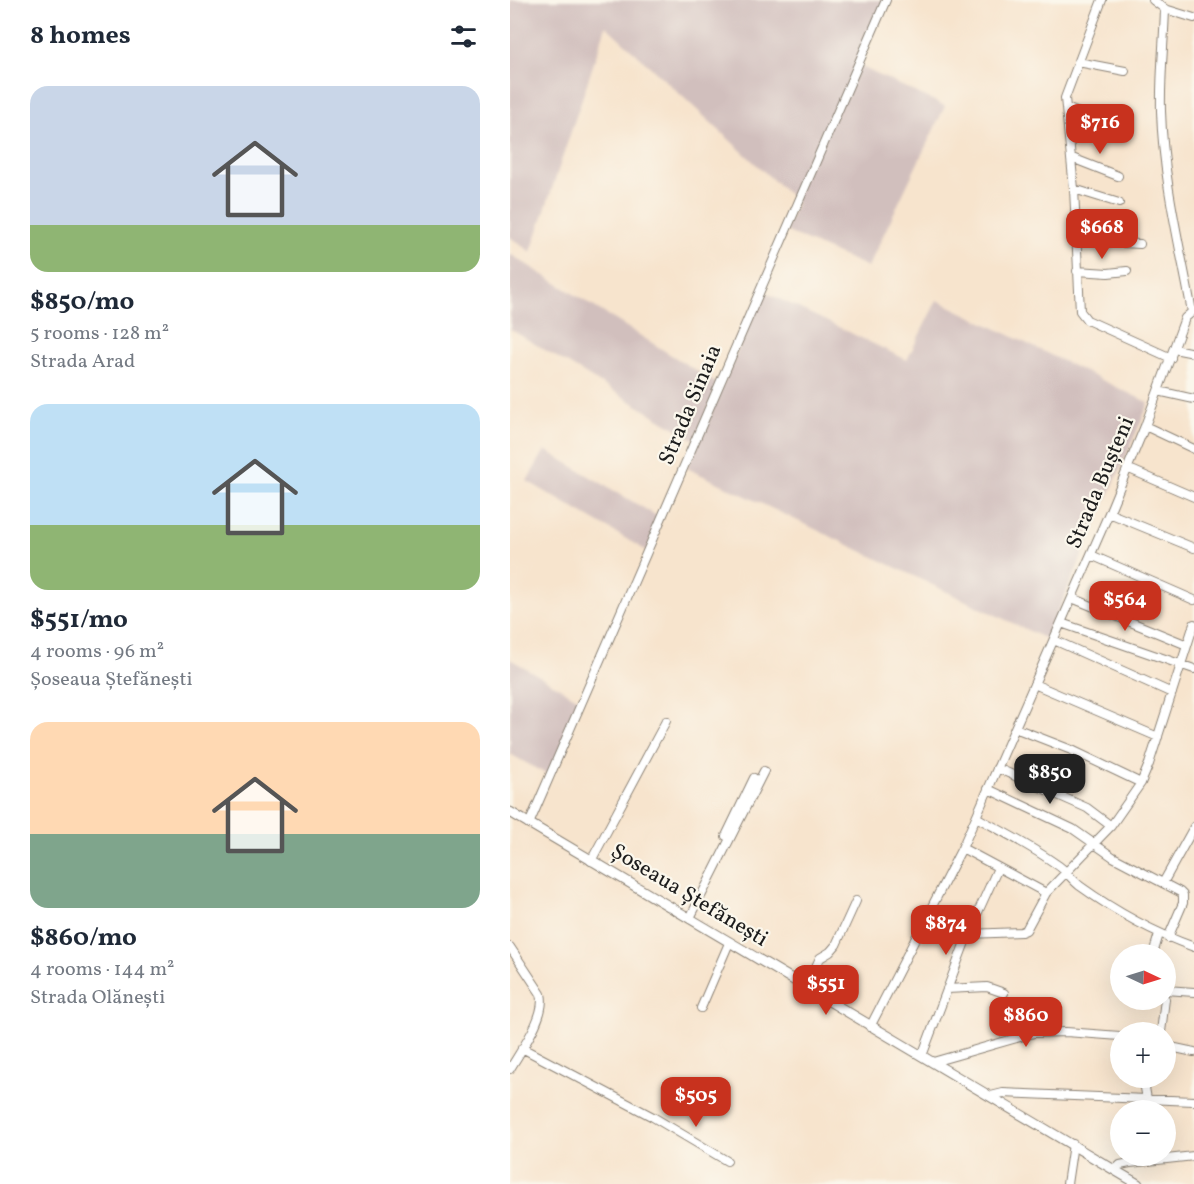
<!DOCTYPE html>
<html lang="en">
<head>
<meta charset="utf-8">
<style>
  :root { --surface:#fff; --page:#f2f2f3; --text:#1f2937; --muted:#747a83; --accent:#c8321e }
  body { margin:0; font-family:Vollkorn,serif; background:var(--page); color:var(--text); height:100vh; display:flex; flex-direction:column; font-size:22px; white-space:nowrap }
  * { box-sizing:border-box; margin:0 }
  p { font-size:20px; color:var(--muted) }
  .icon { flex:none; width:33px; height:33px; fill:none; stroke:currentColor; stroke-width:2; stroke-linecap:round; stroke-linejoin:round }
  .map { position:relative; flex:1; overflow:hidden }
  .sheet { display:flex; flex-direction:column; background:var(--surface); width:510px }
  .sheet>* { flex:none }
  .needle { width:39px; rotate:94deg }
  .fabs { position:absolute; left:600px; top:944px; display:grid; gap:12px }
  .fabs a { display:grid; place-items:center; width:66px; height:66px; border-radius:50%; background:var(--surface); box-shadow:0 6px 24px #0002; font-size:30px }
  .price { position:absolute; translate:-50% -51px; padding:0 14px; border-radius:12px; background:var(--accent); color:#fff; font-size:20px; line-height:39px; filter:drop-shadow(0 2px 3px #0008) }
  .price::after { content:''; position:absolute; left:50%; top:36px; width:18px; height:14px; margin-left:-9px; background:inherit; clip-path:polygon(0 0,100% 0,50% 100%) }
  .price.on { background:#222; color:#fff }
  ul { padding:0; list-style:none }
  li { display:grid; align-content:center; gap:12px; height:318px; padding:0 30px }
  li span { display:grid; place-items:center; height:186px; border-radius:18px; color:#555 }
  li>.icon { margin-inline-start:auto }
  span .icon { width:108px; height:108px; fill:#fffc; stroke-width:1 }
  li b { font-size:26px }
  h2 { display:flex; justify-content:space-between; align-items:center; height:72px; padding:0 30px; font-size:26px }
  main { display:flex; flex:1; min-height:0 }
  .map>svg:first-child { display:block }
  .industrial { fill:#d1bfbd }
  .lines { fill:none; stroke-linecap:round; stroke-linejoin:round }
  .minor-casing { stroke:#8a8074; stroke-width:10 }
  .major-casing { stroke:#8a8074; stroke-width:11 }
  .minor { stroke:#fff; stroke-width:8 }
  .major { stroke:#fff; stroke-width:9 }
  .labels { text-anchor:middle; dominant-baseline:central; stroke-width:4.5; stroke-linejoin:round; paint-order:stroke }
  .street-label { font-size:22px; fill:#1c1c1c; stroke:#fbf7ec }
</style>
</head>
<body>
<main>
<section class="sheet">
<h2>8 homes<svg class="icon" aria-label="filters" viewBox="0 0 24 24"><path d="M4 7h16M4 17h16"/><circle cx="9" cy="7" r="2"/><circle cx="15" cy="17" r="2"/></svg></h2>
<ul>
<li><span style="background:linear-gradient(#c9d6e8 75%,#8fb573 0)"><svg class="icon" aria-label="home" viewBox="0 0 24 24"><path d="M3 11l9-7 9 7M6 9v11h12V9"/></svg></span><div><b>$850/mo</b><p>5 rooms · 128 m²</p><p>Strada Arad</p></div></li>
<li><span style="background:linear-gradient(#bfe0f5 65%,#8fb573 0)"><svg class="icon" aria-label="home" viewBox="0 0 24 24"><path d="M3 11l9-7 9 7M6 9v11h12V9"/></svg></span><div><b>$551/mo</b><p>4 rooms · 96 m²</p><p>Șoseaua Ștefănești</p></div></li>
<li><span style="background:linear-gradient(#ffd9b3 60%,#7fa58c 0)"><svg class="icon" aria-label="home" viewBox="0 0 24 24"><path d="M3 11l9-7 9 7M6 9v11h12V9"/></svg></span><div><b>$860/mo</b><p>4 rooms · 144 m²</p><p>Strada Olănești</p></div></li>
</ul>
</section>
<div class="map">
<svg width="684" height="1184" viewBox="0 0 684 1184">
  <rect width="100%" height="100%" fill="#fbf7ec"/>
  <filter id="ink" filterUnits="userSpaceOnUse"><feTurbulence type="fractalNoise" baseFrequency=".0167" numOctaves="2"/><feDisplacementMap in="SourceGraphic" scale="12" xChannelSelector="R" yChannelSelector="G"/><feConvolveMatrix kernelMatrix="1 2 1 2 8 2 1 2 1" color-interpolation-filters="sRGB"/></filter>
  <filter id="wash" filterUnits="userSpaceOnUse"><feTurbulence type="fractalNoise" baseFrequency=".008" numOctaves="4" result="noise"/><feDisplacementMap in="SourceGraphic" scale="24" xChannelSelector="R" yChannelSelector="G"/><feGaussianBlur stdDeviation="1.35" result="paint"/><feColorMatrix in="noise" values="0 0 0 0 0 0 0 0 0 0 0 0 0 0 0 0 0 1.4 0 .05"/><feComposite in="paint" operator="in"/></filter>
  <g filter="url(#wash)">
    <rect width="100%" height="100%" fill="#f7e4cd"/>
    <path class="industrial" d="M0,0H376L347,65L435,106L358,267L275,231L287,202L96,26L21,252L0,237Z
      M0,254L209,385L185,440L0,329Z
      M253,291L397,360L427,300L639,403L536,639L177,468Z
      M35,450L152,519L137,551L17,481Z
      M0,659L72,701L40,776L0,754Z"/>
  </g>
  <g filter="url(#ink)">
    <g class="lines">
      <g class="minor-casing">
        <path id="minor" d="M592,0L555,98L564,189L570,311L577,320L661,358
          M643,0L655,9L684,18
          M655,9C654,43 650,77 651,111C653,179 670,246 682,312
          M568,62L615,71
          M556,108L612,130
          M562,158L608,176
          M564,189L609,203
          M567,236L597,242L630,244
          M567,271L598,273L617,271
          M664,349L684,353
          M648,391L684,399
          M635,426L684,449
          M617,468L684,497
          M599,513L684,548
          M581,555L684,600
          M562,598L677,645
          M551,623L684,669
          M544,640L662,693
          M524,684L648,737
          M505,728L564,751L631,783
          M487,768L577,808L601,826
          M478,789L563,829L603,857L670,892L673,895V903L658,938
          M466,817C493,832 521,846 546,864C556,870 561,879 570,886C606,912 642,932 684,947
          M19,824L376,0
          M216,836L244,778
          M452,848L536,893
          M81,861L156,721
          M653,883L684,827
          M180,918L254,771
          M458,934L511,932L516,930L536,893L601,826L631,783L639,764L684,624
          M0,947L31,994C37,1015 11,1050 0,1069
          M643,954L649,934
          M296,988L310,958L320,952L326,945L346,901
          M437,989L477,987L494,993
          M656,990L684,992
          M191,1008L219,943
          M360,1027L452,848L466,817L599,513L635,426L675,318L682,312
          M651,1032L655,999
          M656,1046L684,1052
          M12,1048L143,1117L217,1161
          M412,1056L458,934L488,868
          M423,1062L524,1033L556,1032L610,1036
          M633,1077L637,1099
          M481,1096L493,1093L516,1094L684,1101
          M605,1170L610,1165L620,1163L684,1156
          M557,1184L563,1144"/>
      </g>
      <g class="major-casing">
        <path id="major" d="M0,812L628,1184"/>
      </g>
      <use href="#minor" class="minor"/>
      <use href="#major" class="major"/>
    </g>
  </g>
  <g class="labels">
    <g class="street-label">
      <text transform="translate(181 405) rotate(-67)">Strada Sinaia</text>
      <text transform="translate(591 483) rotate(-67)">Strada Bușteni</text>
      <text transform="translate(179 896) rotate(31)">Șoseaua Ștefănești</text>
    </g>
  </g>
</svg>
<div class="fabs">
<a><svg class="needle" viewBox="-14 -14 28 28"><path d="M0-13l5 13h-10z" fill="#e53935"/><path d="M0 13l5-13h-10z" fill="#747a83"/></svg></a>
<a>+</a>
<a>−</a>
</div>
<b class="price" style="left:590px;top:155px">$716</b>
<b class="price" style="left:592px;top:260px">$668</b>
<b class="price" style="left:615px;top:632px">$564</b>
<b class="price on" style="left:540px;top:805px">$850</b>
<b class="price" style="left:436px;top:956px">$874</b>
<b class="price" style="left:316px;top:1016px">$551</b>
<b class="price" style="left:516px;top:1048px">$860</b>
<b class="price" style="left:186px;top:1128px">$505</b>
</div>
</main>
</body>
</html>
